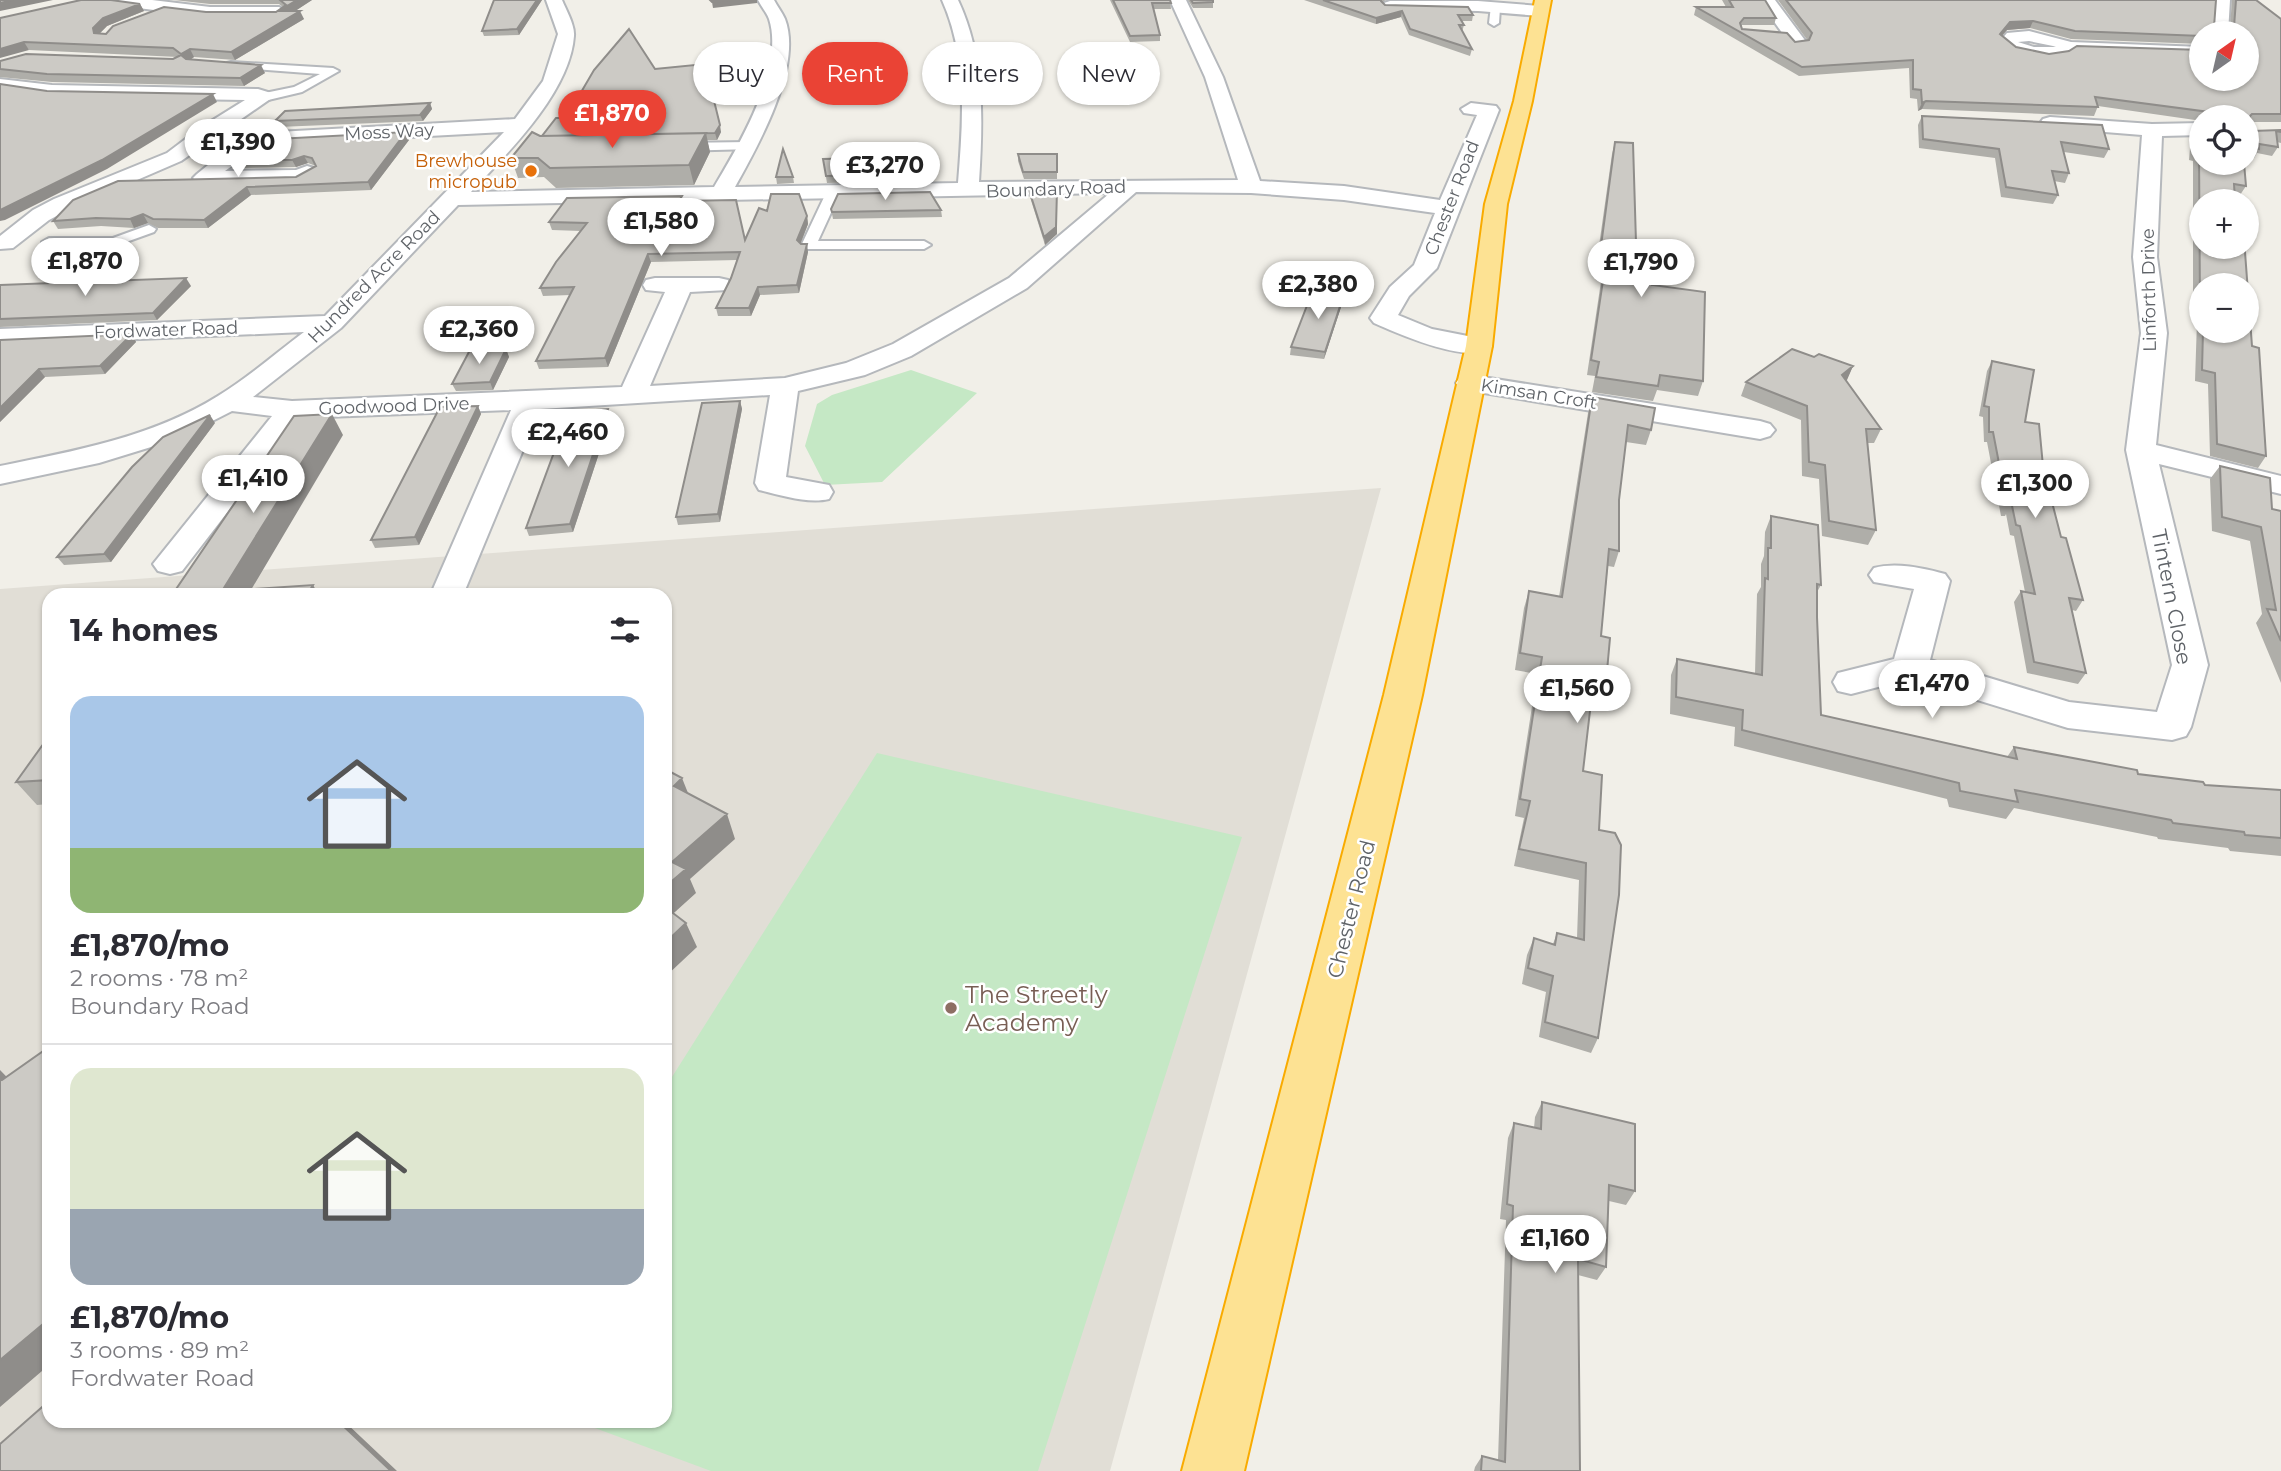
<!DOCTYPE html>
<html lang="en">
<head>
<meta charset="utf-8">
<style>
  :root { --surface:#fff; --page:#f7f7f7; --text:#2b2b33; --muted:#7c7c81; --line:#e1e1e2; --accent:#ea4335 }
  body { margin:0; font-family:Montserrat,sans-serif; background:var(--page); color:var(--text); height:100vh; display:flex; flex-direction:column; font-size:26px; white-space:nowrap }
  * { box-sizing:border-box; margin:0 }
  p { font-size:23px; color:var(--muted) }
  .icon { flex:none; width:38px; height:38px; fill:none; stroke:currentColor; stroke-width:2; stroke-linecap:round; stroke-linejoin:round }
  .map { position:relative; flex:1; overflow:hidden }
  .panel { position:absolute; left:42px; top:588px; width:630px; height:840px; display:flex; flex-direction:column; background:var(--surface); border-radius:21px; box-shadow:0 2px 5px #0004 }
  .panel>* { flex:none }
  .guide { position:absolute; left:693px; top:42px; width:665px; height:63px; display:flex; gap:14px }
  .needle { width:46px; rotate:34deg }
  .tools { position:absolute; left:2189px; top:21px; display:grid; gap:14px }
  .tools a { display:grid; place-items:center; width:70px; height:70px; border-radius:50%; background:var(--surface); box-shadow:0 2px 5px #0004; font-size:35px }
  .price { position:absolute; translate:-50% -60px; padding:0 16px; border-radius:24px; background:#fff; color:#222; font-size:23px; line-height:46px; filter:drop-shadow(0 2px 4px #0008) }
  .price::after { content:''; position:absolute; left:50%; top:42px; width:21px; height:16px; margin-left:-10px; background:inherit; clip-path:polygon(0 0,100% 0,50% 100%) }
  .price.on { background:var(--accent); color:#fff }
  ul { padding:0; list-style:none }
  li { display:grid; align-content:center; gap:14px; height:371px; padding:0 28px }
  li+li { border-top:2px solid var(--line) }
  li span { display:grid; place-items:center; height:217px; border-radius:21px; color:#555 }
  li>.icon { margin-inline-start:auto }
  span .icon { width:126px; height:126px; fill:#fffc; stroke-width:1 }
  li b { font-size:30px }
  h2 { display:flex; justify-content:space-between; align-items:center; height:84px; padding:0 28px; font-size:30px }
  .chip { padding:0 24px; border-radius:32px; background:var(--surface); box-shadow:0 2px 5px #0004; font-size:24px; line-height:63px }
  .chip.on { background:var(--accent); color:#fff }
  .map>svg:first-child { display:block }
  .education { fill:#e1ded6; fill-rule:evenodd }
  .green { fill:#c5e8c5 }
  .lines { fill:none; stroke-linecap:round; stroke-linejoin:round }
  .lane-casing { stroke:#b5b8bc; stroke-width:4 }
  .street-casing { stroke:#b5b8bc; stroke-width:4 }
  .highway-casing { stroke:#f9ab00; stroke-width:4 }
  .lane { fill:#fff; fill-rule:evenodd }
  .street { fill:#fff; fill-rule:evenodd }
  .highway { fill:#fde293; fill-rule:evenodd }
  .wall { fill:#afaea9; fill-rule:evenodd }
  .shaded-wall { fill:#8f8d8a }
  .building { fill:#cccac5; stroke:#8f8d8a; stroke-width:2; fill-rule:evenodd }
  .food-dot { fill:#e8710a; stroke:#fff; stroke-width:2.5 }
  .education-dot { fill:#8d6e63; stroke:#fff; stroke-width:2.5 }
  .labels { text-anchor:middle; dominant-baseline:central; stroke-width:5; stroke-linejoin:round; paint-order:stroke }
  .far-street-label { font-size:18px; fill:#5f6368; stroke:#fff }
  .far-food-label { font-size:18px; fill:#c56008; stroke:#fff; text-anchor:end }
  .street-label { font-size:21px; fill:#5f6368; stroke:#fff }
  .near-education-label { font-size:24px; fill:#785e54; stroke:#fff; text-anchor:start }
</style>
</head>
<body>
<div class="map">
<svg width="2281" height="1471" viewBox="0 0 2281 1471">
  <rect width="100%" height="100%" fill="#f1efe8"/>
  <path class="education" d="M1381,488L1110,1471H0V589ZM49,595H665V1421H49Z"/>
  <path class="green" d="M911,370L977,393L882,482L825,485L805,446L817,404L832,395Z
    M877,753L1242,837L1038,1471H711L576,1421H665V1088Z"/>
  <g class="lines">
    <g class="lane-casing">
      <path id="lane" d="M1491,6L1500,8L1499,23L1494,26L1489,23Z
        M231,62L333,68L339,71L302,92L264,101L260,100V94L294,87L320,74L227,67V63Z
        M749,142L754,143V149L676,151L670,147L676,143Z
        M833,189L840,193L818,241H924L931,245L924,249H803L801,246L826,193Z
        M149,225L156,229L154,232L115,246H49L42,242L49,238H113Z"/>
    </g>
    <g class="street-casing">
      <path id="street" d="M106,0H152L210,7H279L287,12L279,17H210L114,5Z
        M546,0H562C566,10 575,25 574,36C570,92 508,153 471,192L714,187C738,147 785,68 769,19C767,13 761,6 758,0H774C777,6 782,12 785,19C803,66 758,146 735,187L958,183C963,121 968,58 942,0H958C985,57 983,120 979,182L1238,180L1205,77L1170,0H1186L1223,77L1260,181L1344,186L1440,200L1477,115L1464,113L1461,109L1471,103L1496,106L1499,110L1437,268L1409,296L1398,315L1432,329L1488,340L1492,346L1488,352C1457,359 1403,336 1374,323L1370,318L1390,287L1414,265L1435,213L1344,200L1251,193L1136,192L1027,288L911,356L865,375L798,391L786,477L829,485L833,492L829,499C808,504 780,495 759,490L755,483L770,395L540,409L463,595H437L433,589L511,410L300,418L182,571L170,574L158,571L153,564L272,416L232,411L177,439L99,463L0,484V466C75,451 152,437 218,396C248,378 276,353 304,332L0,345V329L325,316L504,132L261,145L225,171L296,170L307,166L314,168L318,172L314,176L300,182L204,184L197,182L193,178L197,174L229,148L268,125L275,127L277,132L515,119L543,81L558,34ZM1110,193L1009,278L893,344L846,363L785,378L650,386L690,292L728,290L731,285L728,280L719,278H655L646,280L643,285L646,290L665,292L622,387L292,401L253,397L341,328L458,205Z
        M1759,0H1775L1807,43L1804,47H1792Z
        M2214,0H2230L2228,33H2212Z
        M1390,1H1478L1540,6L1548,11L1540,16L1478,11L1384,9L1382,6L1384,3Z
        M2029,31L2071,42L2202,47V57L2072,52C2056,66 2012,58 1999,42L2007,33ZM2029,41L2053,46L2056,47H2034L2018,42Z
        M0,79L52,85L258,89L271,93L273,97L181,161L70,209L49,220L13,248L0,249V236L33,210L54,199L167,153L200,128L245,100L52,97L0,89Z
        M2050,117L2152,124L2202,123V135L2162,136L2157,257L2167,333L2156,445L2281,476V494L2159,464L2208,665L2191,727L2186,736L2172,740L2068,728L1909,679L1851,694L1838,691L1833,682L1838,673L1894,659L1914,589L1874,582L1869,575L1874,568C1896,562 1923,568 1945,574L1950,581L1930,660L2069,702L2157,712L2172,665L2126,450L2141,333L2133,257L2142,135L2043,127L2040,123L2043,119Z
        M1470,375L1760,421L1770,424L1775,430L1770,436L1760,439L1460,389L1456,383L1460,377Z"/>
    </g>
    <g class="highway-casing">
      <path id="highway" d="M1535,0H1551L1532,101L1507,204L1492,346L1422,695L1244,1471H1182L1384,695L1466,346L1485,204L1514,101Z"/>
    </g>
    <use href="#lane" class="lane"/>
    <use href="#street" class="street"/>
    <use href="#highway" class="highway"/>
  </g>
  <path class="wall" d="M174,0H312L295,11L304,19L235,60L194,57L190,60L265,73L244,86L52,82L0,77V69L173,59L178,57L29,50L0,18L140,4L144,11L107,26L100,33L106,34L206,12H276L283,7L279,4H210Z
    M542,0L519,35L484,36L482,31L492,4H490Z
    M1110,0H1170L1171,9H1153L1160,35V41L1130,42Z
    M1188,0H1213V8H1193Z
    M1304,0H1386L1382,2L1385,5L1473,15L1472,21H1462L1464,25L1462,32L1472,49L1470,56L1409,35L1401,17L1376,24Z
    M1722,0H1765L1776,18L1774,25H1742V29L1795,42L1808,41L1778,0H2216L2214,27H2230L2232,0H2256L2281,19V122H2250V128L2252,131L2281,130V143L2277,142L2278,147L2272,156L2257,153L2254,158L2247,157V117H2202V121L2098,106L2094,116L1922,109L1918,111L1917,99L1910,98L1909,68L1799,76L1694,15L1696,7H1726ZM2030,28L2071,39L2202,44V33H2247L2202,79L2049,54L2016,47L2002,36L2007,30Z
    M655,69L721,132L717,140H707L710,152L694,185L556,188L544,177L518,178L511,158L542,136L566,118Z
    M430,103L432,109L423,121L278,127L275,121Z
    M1922,116L2109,149L2104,158L2064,152L2069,173L2065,183L2054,181L2058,195L2053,204L2001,197L1995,158L1919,148L1918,125Z
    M2196,128H2202V163H2244L2246,186L2240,195L2235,194V201H2202V247H2237V251L2245,252L2252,346L2259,348L2266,456L2258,468L2210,456L2208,384L2195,381L2197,321L2193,320V161L2189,160L2191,137ZM2202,285H2247V331H2202Z
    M409,140L371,190L251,195L208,228H158L148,223L134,228L101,226L58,229L53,221L296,177L316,166L308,163L296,167L238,168L234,160Z
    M1615,142L1636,242L1652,285L1703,381L1698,396L1657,390L1653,401L1592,392L1595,376L1587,375L1603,268L1596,267L1612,154Z
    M1018,154H1057V179H1024L1018,161Z
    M823,159L919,174L920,181L827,183Z
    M776,177H793L794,183L777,184Z
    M1029,190L1057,234L1045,245L1030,197Z
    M683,201L745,240L767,211L807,216L808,224L801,243L808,252L799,293L760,295L751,316H718L716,308L731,278L737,260L651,262L608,367L539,369L536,361L570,295L543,296L540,288L581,231L552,230L549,222Z
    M831,209L941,210L942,217L833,219Z
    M0,285L191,286L157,320L0,327Z
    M1344,294L1343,301L1324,359L1290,355L1291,347Z
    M132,334L136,342L105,374L45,377L0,422V340Z
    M506,349L509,357L493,390L456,391L452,384Z
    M1814,357L1853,366L1846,381L1881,429L1874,443H1867L1876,530L1868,545L1822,536L1819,479L1802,476L1801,420L1741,396L1746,382Z
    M1992,361L2025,422L2043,466L2061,537L2083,600L2076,611L2072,610L2086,673L2078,684L2027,673L2014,602L2021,591L2025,592L2014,536L2010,535L2006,514L2005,516H2001L1987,442H1984L1983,417L1979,416L1987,371Z
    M1592,397L1651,430L1646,445L1626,442L1619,500V551L1614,567L1608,566L1601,636L1607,671L1601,687L1593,686L1583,771L1599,830L1598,1038L1591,1053L1539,1037L1546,992L1522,984L1527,955L1534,938L1553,944L1557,933L1577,938L1579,880L1514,866L1524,818L1515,816L1537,674L1515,670L1524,608L1529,591L1559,597L1588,413Z
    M740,401L742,409L720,522L678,525L676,517Z
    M478,406L481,414L419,545L375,548L371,540Z
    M611,417L573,532L529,536L526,528Z
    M215,423L111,562L64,565L57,557Z
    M2220,466L2272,509L2281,511V683L2256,623L2262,614L2250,541L2212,531L2210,479Z
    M1771,516L1821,585L1817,592V617L1821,715L2007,757L2014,747L2138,774L2205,785L2281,790V856L2230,851L2228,848L2158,839L2157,837L2014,808L2006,819L1949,807L1947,799L1734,746L1735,727L1670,714L1671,675L1677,659L1755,674L1757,594L1761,587V564L1764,556L1765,532Z
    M49,736V804L37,805L16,782Z
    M1542,1102L1635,1191L1626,1205L1609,1201L1606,1267L1597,1280L1578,1275L1580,1471H1474L1475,1467L1482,1456L1498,1460L1506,1220L1500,1219L1508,1138L1514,1123L1534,1128L1535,1117Z"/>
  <path class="shaded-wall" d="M13,0H53L0,11V3Z
    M297,0H312L283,19L279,11Z
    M537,0H542L519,35L517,29Z
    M731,0H757V3L713,8L712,2Z
    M140,4L144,11L107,26L97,36L94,33L93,28L103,18Z
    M300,11L304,19L235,60L231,52Z
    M1402,11L1401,17L1376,24V18Z
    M2033,21L2030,28L2007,30L1996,42L2000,34L2010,22Z
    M24,42L29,50L0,58V49Z
    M190,49L194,57L185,63L181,54Z
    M261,65L265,73L244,86L240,78Z
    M213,94L217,102L107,169L5,220L0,221V210Z
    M1926,101L1922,109L1918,111L1922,103Z
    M430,103L432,109L423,121L420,115Z
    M720,125L721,132L717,140L715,133Z
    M406,132L409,140L371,190L368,182Z
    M706,133L710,152L694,185L689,165Z
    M304,156L308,163L296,167L292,160Z
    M247,187L251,195L208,228L204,220Z
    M1057,197V234L1045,245L1044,237Z
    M143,214L148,223L134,228L130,219Z
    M807,216L808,224L799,247L797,240Z
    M807,244L808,252L799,293L797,285Z
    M648,254L651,262L608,367L605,358Z
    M186,278L191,286L157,320L153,313Z
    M758,287L760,295L751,316L749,308Z
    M1344,294L1343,301L1324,359L1325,352Z
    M132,334L136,342L105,374L100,366Z
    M506,349L509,357L493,390L490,382Z
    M1853,366L1847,380L1836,389L1842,375Z
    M39,369L45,377L0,422V408Z
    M740,401L742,409L720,522L718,514Z
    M478,406L481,414L419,545L415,537Z
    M608,409L611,417L573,532L570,524Z
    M332,414L343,435L248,595L222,591Z
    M210,415L215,423L111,562L104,554Z
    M313,585L319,595H307Z
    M682,778L692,803L674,786Z
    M727,814L735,839L690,879L696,893L665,921V887L672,862Z
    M686,923L697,947L665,977V943Z
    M0,1070L31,1102L0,1078Z
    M49,1319V1365L0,1407V1360Z
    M338,1421H344L397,1471H391Z"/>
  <path class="building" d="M0,0H13L0,3Z
    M81,0H111L140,4L103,18L93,28L94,33L106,34L113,26L164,7L206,12H276L286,5L280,0H297L279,11H300L231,52L190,49L181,54L173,48L24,42L0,49V18Z
    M494,0H537L517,29L482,31Z
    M710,0H731L712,2Z
    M1113,0H1170L1171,3H1152L1160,35L1130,36Z
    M1191,0H1213V2L1193,3Z
    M1323,0H1381V1L1385,5L1468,7L1473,15H1458L1464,25H1459L1472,49L1410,29L1402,11L1376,18Z
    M1729,0H1765L1776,18H1744L1740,23L1742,29L1787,33L1795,42L1809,40L1812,33L1786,0H2216L2214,27H2234L2236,0H2256L2281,19V114H2252L2250,116V128L2252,131L2281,130V132L2276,131L2278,147L2259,144V149L2247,147V117H2209V112L2095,97L2098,107L1926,101L1922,103L1921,90L1913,89V60L1802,67L1696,7H1733ZM2033,21L2075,31L2202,36V33H2247V79H2202V50L2077,46L2069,51L2049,54L2016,47L2000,34L2010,22Z
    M629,29L655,69L705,64L720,125L715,133L542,136L556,118H566L594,70Z
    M26,54L173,59L181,55L186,59L261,65L240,78L47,74L0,69V61Z
    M0,84L47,91L213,94L102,160L0,210Z
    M430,103L420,115L275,121L285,111Z
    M1922,116L2102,125L2109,149L2061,142L2069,173L2052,171L2058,195L2006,187L1999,149L1923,139Z
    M2196,128H2202V163H2244L2246,186L2234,184L2235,201H2202V247H2237V251L2245,252L2252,346L2259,348L2266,456L2217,444L2215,373L2202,370L2203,331H2247V285H2202V310L2200,309L2199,151L2194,150Z
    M406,132L368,182L247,187L204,220L153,219L143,214L130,219L96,218L53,221L73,200L118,181L296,177L316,166L312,158L304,156L292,160H234L258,140Z
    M532,132L540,136L706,133L689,165L550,168L538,158H511Z
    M1615,142L1633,143L1636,242L1655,244L1652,285L1705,292L1703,381L1660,375L1658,386L1596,377L1599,362L1591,360L1607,254L1600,253Z
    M783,149L793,177H776Z
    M1018,154H1057V172H1023Z
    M909,157L919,174L826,176L823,159Z
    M1029,190H1057L1056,227L1044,237Z
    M930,192L941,210L832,212L831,209L838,194Z
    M771,194H799L807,216L797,240L801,244H807L797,285L758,287L749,308H716L731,278L740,252L648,254L605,358L536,361L574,287L540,288L556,262L587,223L549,222L567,198L682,196L679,201L736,200L745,240L759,208L767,211Z
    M186,278L153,313L0,319V285Z
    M1313,290L1344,294L1325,352L1291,347Z
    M132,334L100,366L39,369L0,408V340Z
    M506,349L490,382L452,384L470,350Z
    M1792,349L1814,357L1819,354L1853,366L1842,375L1881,429H1866L1876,530L1829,521L1825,465L1809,462L1807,406L1746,382Z
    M1992,361L2034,370L2025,422L2039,424L2043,466L2053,506L2061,537L2066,538L2083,600L2069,598L2086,673L2034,662L2021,591L2035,594L2020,526L2016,525L2011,501V505H2007L1993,432H1989V407L1984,406Z
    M1592,397L1655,408L1651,430L1628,425L1619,500V551L1609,549L1601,636L1610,638L1607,671L1595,668L1583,771L1602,775L1599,830L1615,833L1621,845L1619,895L1598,1038L1545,1022L1553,976L1528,968L1534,938L1555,945L1557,933L1584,940L1586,863L1519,849L1530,801L1520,799L1542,657L1520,653L1529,591L1562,597Z
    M740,401L718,514L676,517L702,403Z
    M478,406L415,537L371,540L440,407Z
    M608,409L570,524L526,528L569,412Z
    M332,414L222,591L313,585L307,595H167H172L294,416Z
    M210,415L104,554L57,557L132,467L163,437Z
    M2220,466L2270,478L2272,509L2281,511V641L2267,609L2276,610L2261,527L2222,517Z
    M1771,516L1818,525L1821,585L1817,584V617L1821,715L2017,759L2014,747L2137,770L2138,774L2203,782L2205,785L2281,790V838L2245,835L2244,832L2173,823L2171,820L2015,790L2018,802L1960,791L1959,783L1742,730L1743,710L1676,697L1677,659L1762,675L1765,578L1768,579V548H1771Z
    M49,736V780L16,782Z
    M665,769L682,778L674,786L727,814L672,862L686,869L665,887Z
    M665,907L686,923L665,943Z
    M49,1047V1319L0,1360V1078L2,1080Z
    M1542,1102L1635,1124V1191L1609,1185L1606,1267L1578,1259L1580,1471H1481L1482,1456L1505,1462L1513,1206L1507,1204L1514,1123L1541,1129Z
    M49,1401V1421H338L391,1471H0V1444Z"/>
  <circle class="food-dot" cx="531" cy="171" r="7"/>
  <circle class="education-dot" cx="951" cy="1008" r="7"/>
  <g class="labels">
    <g class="far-street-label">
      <text transform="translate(389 132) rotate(-3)">Moss Way</text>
      <text transform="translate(1056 189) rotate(-2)">Boundary Road</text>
      <text transform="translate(1452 198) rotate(-69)">Chester Road</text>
      <text transform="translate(374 277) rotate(-45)">Hundred Acre Road</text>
      <text transform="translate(2149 290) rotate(-91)">Linforth Drive</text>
      <text transform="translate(166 330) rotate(-2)">Fordwater Road</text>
      <text transform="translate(1539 394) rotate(9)">Kimsan Croft</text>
      <text transform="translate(394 406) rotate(-2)">Goodwood Drive</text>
    </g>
    <g class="far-food-label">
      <text x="517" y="161">Brewhouse<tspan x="517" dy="21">micropub</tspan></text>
    </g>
    <g class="street-label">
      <text transform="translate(2172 597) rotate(79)">Tintern Close</text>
      <text transform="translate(1351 909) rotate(-76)">Chester Road</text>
    </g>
    <g class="near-education-label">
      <text x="965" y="994">The Streetly<tspan x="965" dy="28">Academy</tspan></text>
    </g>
  </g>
</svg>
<div class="tools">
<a><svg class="needle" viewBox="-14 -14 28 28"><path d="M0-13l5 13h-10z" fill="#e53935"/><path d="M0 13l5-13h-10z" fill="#7c7c81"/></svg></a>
<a><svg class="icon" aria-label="locate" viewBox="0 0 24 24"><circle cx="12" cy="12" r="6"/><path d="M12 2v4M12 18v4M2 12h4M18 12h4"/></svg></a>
<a>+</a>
<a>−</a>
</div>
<b class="price on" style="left:612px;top:150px">£1,870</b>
<b class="price" style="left:238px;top:179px">£1,390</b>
<b class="price" style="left:885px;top:202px">£3,270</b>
<b class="price" style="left:661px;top:258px">£1,580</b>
<b class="price" style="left:85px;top:298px">£1,870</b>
<b class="price" style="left:1641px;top:299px">£1,790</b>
<b class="price" style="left:1318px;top:321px">£2,380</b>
<b class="price" style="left:479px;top:366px">£2,360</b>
<b class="price" style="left:568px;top:469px">£2,460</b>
<b class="price" style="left:253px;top:515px">£1,410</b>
<b class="price" style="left:2035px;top:520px">£1,300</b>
<b class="price" style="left:1932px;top:720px">£1,470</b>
<b class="price" style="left:1577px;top:725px">£1,560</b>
<b class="price" style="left:1555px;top:1275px">£1,160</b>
<div class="guide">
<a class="chip">Buy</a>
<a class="chip on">Rent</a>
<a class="chip">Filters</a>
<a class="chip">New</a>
</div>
<section class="panel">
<h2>14 homes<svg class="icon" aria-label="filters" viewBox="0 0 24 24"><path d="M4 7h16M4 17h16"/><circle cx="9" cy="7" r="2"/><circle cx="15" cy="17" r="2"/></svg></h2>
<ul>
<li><span style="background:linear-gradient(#a9c7e8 70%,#8fb573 0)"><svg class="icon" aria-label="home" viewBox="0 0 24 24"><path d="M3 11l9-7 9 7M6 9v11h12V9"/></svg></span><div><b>£1,870/mo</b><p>2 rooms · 78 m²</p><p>Boundary Road</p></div></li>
<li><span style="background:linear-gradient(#dfe7d0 65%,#9aa5b1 0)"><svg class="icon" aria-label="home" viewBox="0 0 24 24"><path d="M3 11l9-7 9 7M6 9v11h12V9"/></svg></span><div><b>£1,870/mo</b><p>3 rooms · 89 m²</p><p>Fordwater Road</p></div></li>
</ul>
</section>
</div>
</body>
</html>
